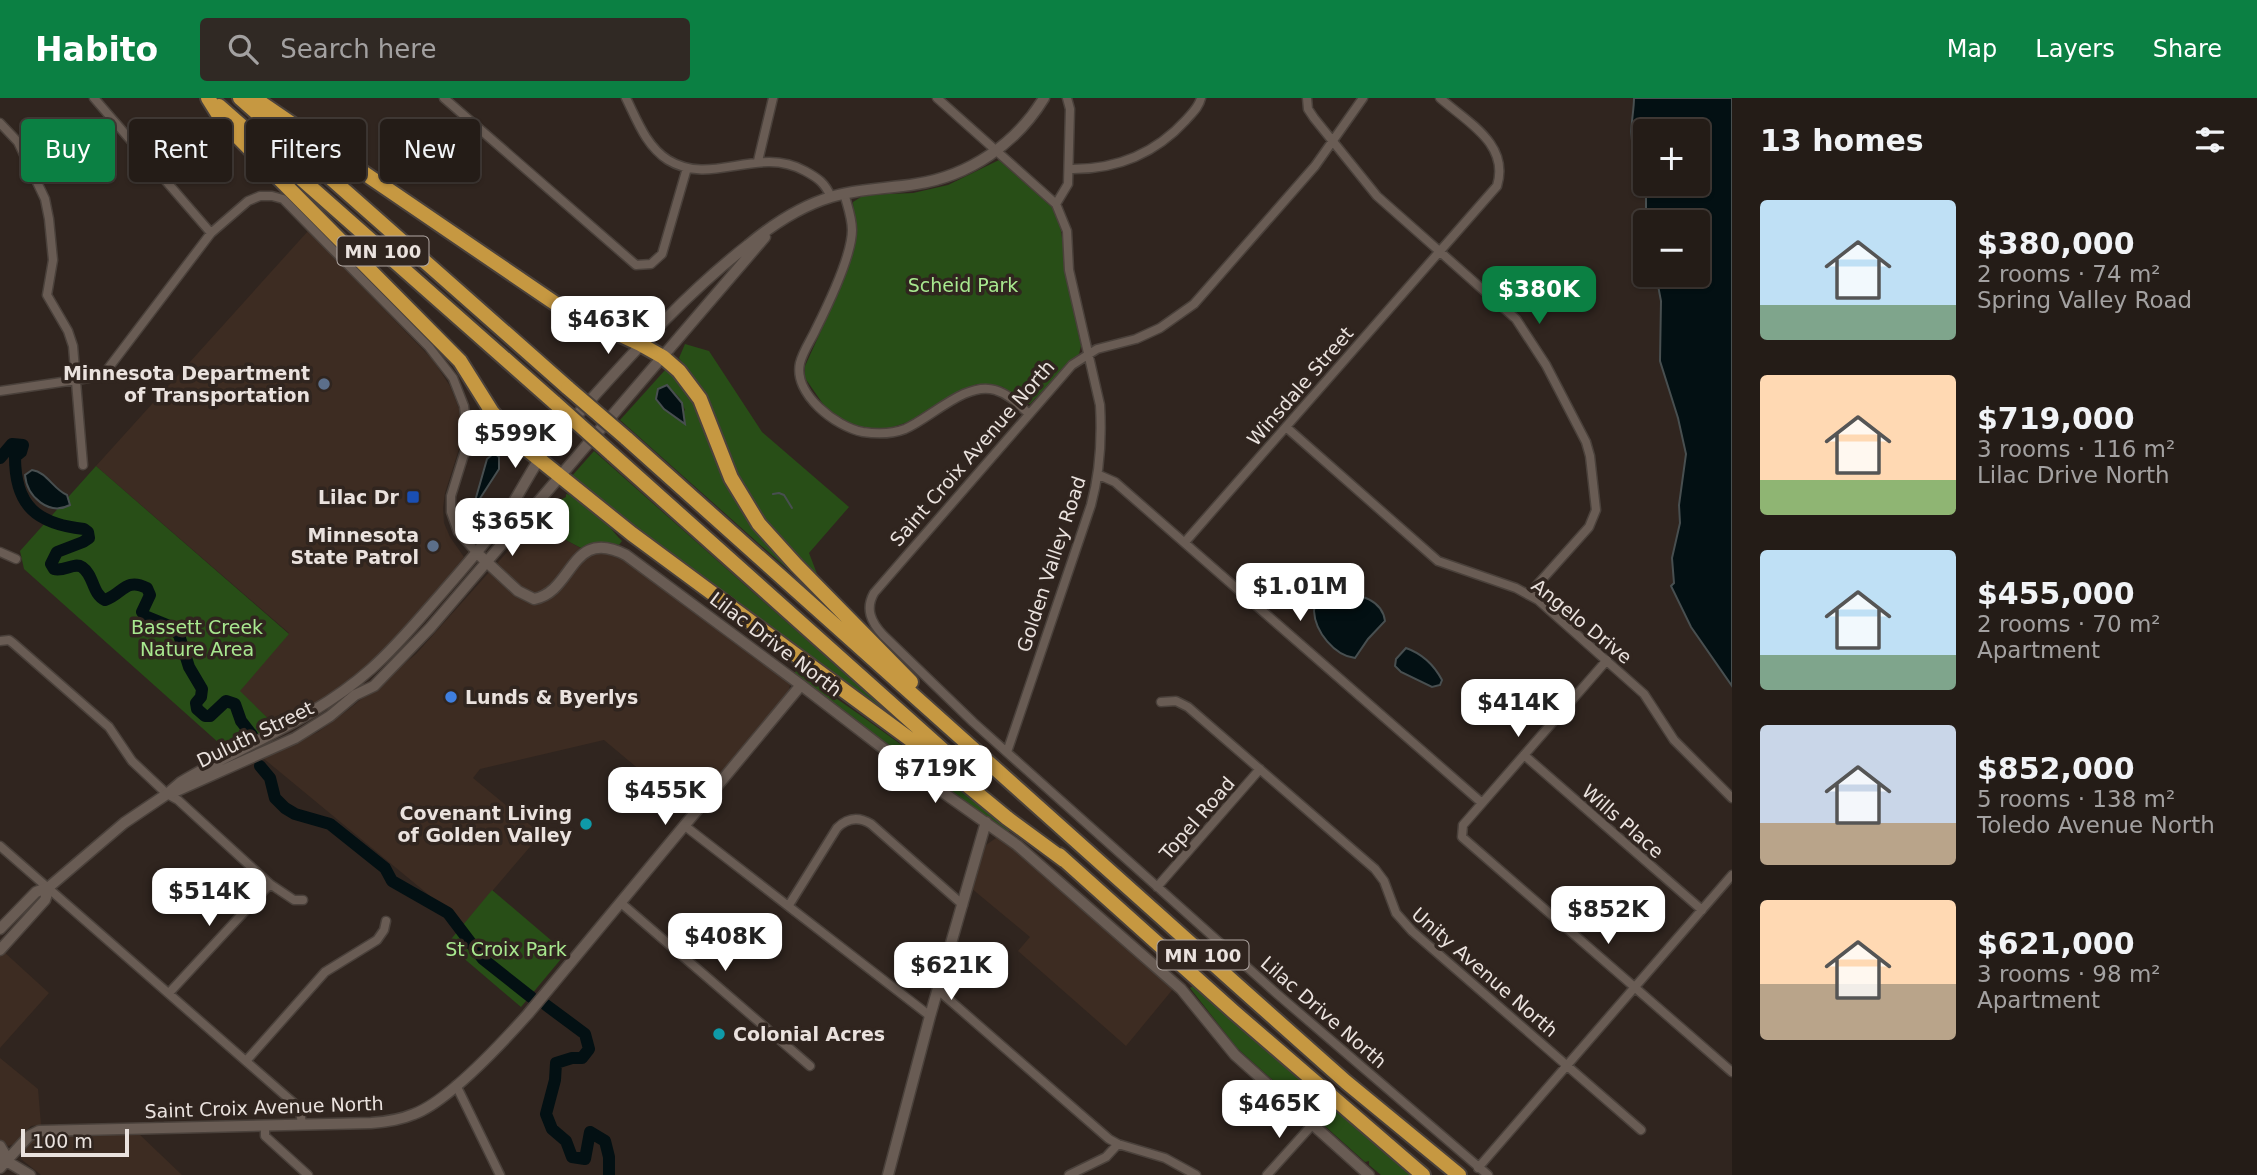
<!DOCTYPE html>
<html lang="en">
<head>
<meta charset="utf-8">
<style>
  :root { --surface:#241c17; --page:#302924; --text:#f1f3f6; --muted:#a3a1a1; --line:#413a36; --accent:#0b8043 }
  body { margin:0; font-family:"DejaVu Sans",sans-serif; background:var(--page); color:var(--text); height:100vh; display:flex; flex-direction:column; font-size:26px; white-space:nowrap }
  * { box-sizing:border-box; margin:0 }
  p { font-size:23px; color:var(--muted) }
  .icon { flex:none; width:38px; height:38px; fill:none; stroke:currentColor; stroke-width:2; stroke-linecap:round; stroke-linejoin:round }
  .map { position:relative; flex:1; overflow:hidden }
  .panel { display:flex; flex-direction:column; background:var(--surface); width:525px }
  .panel>* { flex:none }
  .top-card { position:absolute; left:21px; top:21px; width:665px; height:63px; display:flex; gap:14px }
  .tools { position:absolute; left:1633px; top:21px; display:grid; gap:14px }
  .tools a { display:grid; place-items:center; width:77px; height:77px; border-radius:7px; background:var(--surface); box-shadow:0 2px 5px #0004,0 0 0 2px var(--line); font-size:35px }
  .scale { position:absolute; left:21px; bottom:18px; width:108px; box-sizing:border-box; padding-left:7px; border:4px solid #eae2de; border-top:0; font-size:19px; line-height:24px; white-space:nowrap; color:#eae2de; -webkit-text-stroke:5px #30251f; paint-order:stroke }
  .price { position:absolute; translate:-50% -60px; padding:0 16px; border-radius:14px; background:#fff; color:#222; font-size:23px; line-height:46px; filter:drop-shadow(0 2px 4px #0008) }
  .price::after { content:''; position:absolute; left:50%; top:42px; width:21px; height:16px; margin-left:-10px; background:inherit; clip-path:polygon(0 0,100% 0,50% 100%) }
  .price.selected { background:var(--accent); color:#fff }
  ul { padding:0; list-style:none }
  li { display:flex; align-items:center; gap:21px; height:175px; padding:0 28px }
  li span { display:grid; place-items:center; flex:none; width:196px; height:140px; border-radius:7px; color:#555 }
  li>.icon { margin-inline-start:auto }
  span .icon { width:84px; height:84px; fill:#fffc; stroke-width:1 }
  li b { font-size:30px }
  h2 { display:flex; justify-content:space-between; align-items:center; height:84px; padding:0 28px; font-size:30px }
  .pill { padding:0 24px; border-radius:7px; background:var(--surface); box-shadow:0 2px 5px #0004,0 0 0 2px var(--line); font-size:24px; line-height:63px }
  .pill.selected { background:var(--accent); color:#fff }
  header { display:flex; align-items:center; gap:42px; box-sizing:border-box; height:98px; padding:0 35px; background:var(--accent); color:#fff }
  header strong { font-size:33px }
  nav { display:flex; gap:38px; margin-inline-start:auto; font-size:24px }
  .search { width:490px; height:63px; background:var(--page); display:flex; align-items:center; gap:18px; box-sizing:border-box; padding:0 24px; border-radius:7px; color:var(--muted); font-size:26px }
  main { display:flex; flex:1; min-height:0 }
  .map>svg:first-child { display:block }
  .built { fill:#3d2c22 }
  .green { fill:#284e17; fill-rule:evenodd }
  .water { fill:#031013; stroke:#484f50; stroke-width:2 }
  .lines { fill:none; stroke-linecap:round; stroke-linejoin:round }
  .stream { stroke:#484f50; stroke-width:2 }
  .river { stroke:#031013; stroke-width:12 }
  .minor-casing { stroke:#4a413b; stroke-width:11 }
  .tertiary-casing { stroke:#4a413b; stroke-width:13 }
  .motorway-casing { stroke:#4a413b; stroke-width:18 }
  .minor { stroke:#695c54; stroke-width:8 }
  .tertiary { stroke:#695c54; stroke-width:10 }
  .motorway { stroke:#c69841; stroke-width:14 }
  .motorway-bridge-casing { stroke:#4a413b; stroke-width:18; stroke-linecap:butt }
  .motorway-bridge { stroke:#c69841; stroke-width:14 }
  .service-dot { fill:#5c6f8a; stroke:#30251f; stroke-width:2.5 }
  .transit-dot { fill:#1a4fb4; stroke:#30251f; stroke-width:2.5 }
  .shop-dot { fill:#3f7fe0; stroke:#30251f; stroke-width:2.5 }
  .culture-dot { fill:#0f9aa8; stroke:#30251f; stroke-width:2.5 }
  .labels { text-anchor:middle; dominant-baseline:central; stroke-width:7; stroke-linejoin:round; paint-order:stroke }
  .shield { fill:#30251f; stroke:#b2a9a5; stroke-width:2 }
  .shield-label { font-size:18px; font-weight:bold; fill:#eae2de }
  .park-label { font-size:19px; fill:#a8e88f; stroke:#30251f }
  .poi-label { font-size:19px; font-weight:bold; fill:#eae2de; stroke:#30251f; text-anchor:end }
  .street-label { font-size:19px; fill:#eae2de; stroke:#30251f }
</style>
</head>
<body>
<header>
<strong>Habito</strong>
<div class="search"><svg class="icon" aria-label="search" viewBox="0 0 24 24"><circle cx="10" cy="10" r="6"/><path d="M15 15l6 6"/></svg>Search here</div>
<nav><a>Map</a><a>Layers</a><a>Share</a></nav>
</header>
<main>
<div class="map">
<svg width="1732" height="1077" viewBox="0 0 1732 1077">
  <rect width="100%" height="100%" fill="#30251f"/>
  <path class="built" d="M308,133L433,262L450,288L460,313L461,331L459,351L445,395L443,410L444,425L450,439L464,459L392,546L352,581L279,631L239,593L289,535L96,368Z
    M533,425L592,456L604,455L625,463L788,583L790,587L788,595L690,714L604,642L480,671L473,680L541,736L464,826L263,660L318,634L348,612L416,556Z
    M996,740H1003L1173,891L1126,948L1018,853L1030,839L971,790L986,747Z
    M3,853L49,895L0,950V856Z
    M0,960L38,991L41,1027L31,1028L15,1046L8,1048L0,1044Z
    M138,1035L182,1077H41L21,1061V1052L30,1041L38,1038Z"/>
  <path class="green" d="M999,62L1053,110L1059,121L1063,146V162L1081,248L1079,256L1030,306L1022,304L1003,289L977,286L955,296L908,324L890,330L877,331L850,327L825,309L805,280V268L830,213L855,143L853,104L864,97L913,95L948,87Z
    M685,246L709,253L762,334L849,409L809,455L819,481L757,417L726,355L707,300L679,260Z
    M666,271L686,293L700,315L722,368L829,508L620,322ZM667,287L679,299L685,312L676,320L664,311L656,298Z
    M594,353L897,622L895,625L656,449L571,379Z
    M96,368L289,536L240,593L279,631L229,654L24,471L20,453Z
    M566,396C590,400 607,428 622,443L619,447C605,443 595,444 583,451L535,426L554,405L566,399Z
    M796,573C871,623 940,674 1010,731L1008,734L908,663L794,575Z
    M492,792L566,855L521,909L447,846Z
    M1193,888L1410,1077H1381L1369,1067V1063L1365,1064L1317,1021L1320,1020V1016H1317L1315,1020L1237,950L1190,890Z"/>
  <path class="water" d="M1634,0H1732V588L1691,529L1671,488L1674,485L1672,460L1680,425L1679,407L1686,356L1678,320L1660,263L1661,203L1656,177H1698V124H1646V86H1698V33H1645V71C1642,64 1636,59 1634,51C1628,34 1634,17 1634,0Z
    M667,287L682,305L685,326L664,311L656,301L658,291Z
    M494,355L499,359V371L479,402L475,403L487,361Z
    M32,372C47,374 53,391 67,397L70,407C49,418 27,399 25,377Z
    M1332,491C1352,496 1382,498 1385,523L1368,541L1355,560C1335,558 1315,534 1314,513C1314,506 1319,499 1322,493Z
    M1406,550C1423,556 1434,567 1442,582L1440,587L1432,589L1401,574L1395,568L1396,561Z"/>
  <g class="lines">
    <path class="stream" d="M773,396L779,395L784,397L792,410"/>
    <path class="river" d="M0,360L12,346L23,347L21,354L15,359C15,408 37,426 84,431L88,434L89,440L83,444L57,454L51,466L54,471C64,474 74,464 82,469C94,477 92,496 105,502C123,496 125,479 147,490L150,497L142,514L145,518L172,529L179,537L189,569L202,591L201,599L196,605L197,611L205,618H210L226,603L235,606L241,623L252,637
      M260,668L270,680L275,700L285,710L295,716L330,726L385,770L392,783L448,815L483,861L531,899
      M546,907L585,936L589,951L582,960H572L556,965L555,982L546,1016L552,1031L566,1043L572,1059L585,1061L590,1034L605,1043L609,1059V1077"/>
    <g class="minor-casing">
      <path id="minor" d="M94,0L211,135
        M444,0L636,167L651,166L662,156L687,70
        M626,0C637,22 646,48 668,62C712,89 757,47 805,73C818,80 825,85 831,99
        M937,0L1056,106
        M1307,0L1308,11L1314,20L1377,98L1516,221L1546,267L1586,344L1590,358L1596,412L1589,429L1529,496
        M1363,0L1315,68L1194,206L1160,230L1136,241L1097,251L1072,267L874,495C865,511 871,524 883,537L973,624L1276,895L1488,1077
        M0,25L18,44L45,101L49,121L53,162L47,197L68,233L73,248L83,367
        M758,63L773,0
        M1069,71C1115,72 1154,57 1186,22C1192,15 1199,9 1201,0
        M844,95C847,107 852,119 852,132C852,158 828,207 816,231C811,242 803,253 800,265C793,296 836,329 863,334C876,336 892,336 905,331C931,320 966,283 995,292C1009,296 1019,307 1029,316
        M0,293L89,280L107,272L211,135L248,103L260,98H272L283,101L429,249L453,280L464,308L467,334L465,353L451,398V414L458,434L477,455
        M1286,329L1438,463L1516,490L1538,502L1644,596L1674,642L1732,700
        M1099,377L1115,384L1482,705
        M1185,444L1497,88C1510,46 1467,24 1440,0
        M0,454L16,461
        M0,543L9,542L13,545L109,629L132,663L167,696L178,702L270,786L294,802H303
        M1607,562L1463,727L1462,739L1732,974
        M1161,604L1176,603L1188,609L1375,771L1384,783L1396,815L1412,833L1641,1032
        M1007,654L1091,407C1100,374 1102,341 1100,307L1069,172L1067,133L1056,106L1068,86L1070,11L1067,0
        M1524,657L1702,812
        M685,728L930,918
        M0,748L296,1007L300,1013L302,1026
        M1157,789L1260,671
        M621,805L810,968
        M789,807L837,730C847,720 858,718 871,726L963,807
        M938,892L1109,1041L1118,1046L1165,1060L1196,1077
        M169,895L270,786
        M246,963L325,874L377,842L384,832L386,823
        M456,987L500,1077
        M265,1028V1038L308,1077
        M1478,1070L1732,777
        M1069,1077L1106,1059L1118,1046
        M1267,1077L1312,1027"/>
    </g>
    <g class="tertiary-casing">
      <path id="tertiary" d="M477,455L518,493L534,501C574,494 570,428 626,457L801,587L910,671L1017,747L1181,891L1235,957L1369,1077
        M172,695L295,640L330,618L355,597L374,588L430,530L765,139
        M0,831L36,794L49,789L124,725L167,696L181,684C245,646 315,621 371,571C397,548 419,521 441,496C466,467 491,439 512,407C521,392 529,377 538,363C550,342 571,325 586,307C637,250 688,194 748,147C772,127 801,108 831,99C859,90 887,91 916,86C969,78 1016,46 1044,0
        M0,852L45,802L49,789
        M0,1048L8,1062
        M3,1061L30,1077
        M0,1070L29,1038L39,1033L371,1025C385,1024 400,1022 414,1016C449,1003 502,945 528,916L801,587
        M888,1077L930,918L986,724"/>
    </g>
    <g class="motorway-casing">
      <path id="motorway" d="M208,0L223,24L460,263L492,314L524,349L632,436L926,653L1007,720L1064,762
        M240,0L568,290
        M254,0L562,210L640,246L663,259L679,273L700,301L731,380L759,426L796,467L911,584
        M219,8L555,305
        M626,340L1246,895L1346,984L1459,1077
        M612,356L971,677
        M1059,757L1234,914L1423,1077"/>
    </g>
    <use href="#minor" class="minor"/>
    <use href="#tertiary" class="tertiary"/>
    <use href="#motorway" class="motorway"/>
    <g class="motorway-bridge-casing">
      <path id="motorway-bridge" d="M568,290L626,340
        M555,305L612,356"/>
    </g>
    <use href="#motorway-bridge" class="motorway-bridge"/>
  </g>
  <g class="service-dot">
    <circle cx="324" cy="286" r="7"/>
    <circle cx="433" cy="448" r="7"/>
  </g>
  <rect class="transit-dot" x="406" y="392" width="14" height="14" rx="3.5"/>
  <circle class="shop-dot" cx="451" cy="599" r="7"/>
  <g class="culture-dot">
    <circle cx="586" cy="726" r="7"/>
    <circle cx="719" cy="936" r="7"/>
  </g>
  <g class="labels">
    <g class="shield">
      <rect x="337.5" y="138.5" width="91" height="29" rx="5"/>
      <rect x="1157.5" y="842.5" width="91" height="29" rx="5"/>
    </g>
    <g class="shield-label">
      <text x="383" y="153">MN 100</text>
      <text x="1203" y="857">MN 100</text>
    </g>
    <g class="park-label">
      <text x="963" y="187">Scheid Park</text>
      <text x="197" y="529">Bassett Creek<tspan x="197" dy="22">Nature Area</tspan></text>
      <text x="506" y="851">St Croix Park</text>
    </g>
    <g class="poi-label">
      <text x="310" y="275">Minnesota Department<tspan x="310" dy="22">of Transportation</tspan></text>
      <text x="399" y="399">Lilac Dr</text>
      <text x="419" y="437">Minnesota<tspan x="419" dy="22">State Patrol</tspan></text>
      <text x="465" y="599" text-anchor="start">Lunds &amp; Byerlys</text>
      <text x="572" y="715">Covenant Living<tspan x="572" dy="22">of Golden Valley</tspan></text>
      <text x="733" y="936" text-anchor="start">Colonial Acres</text>
    </g>
    <g class="street-label">
      <text transform="translate(1300 288) rotate(-49)">Winsdale Street</text>
      <text transform="translate(972 355) rotate(-49)">Saint Croix Avenue North</text>
      <text transform="translate(1051 466) rotate(-72)">Golden Valley Road</text>
      <text transform="translate(1582 523) rotate(39)">Angelo Drive</text>
      <text transform="translate(776 546) rotate(37)">Lilac Drive North</text>
      <text transform="translate(255 636) rotate(-26)">Duluth Street</text>
      <text transform="translate(1197 720) rotate(-49)">Topel Road</text>
      <text transform="translate(1623 723) rotate(41)">Wills Place</text>
      <text transform="translate(1485 874) rotate(41)">Unity Avenue North</text>
      <text transform="translate(1324 914) rotate(41)">Lilac Drive North</text>
      <text transform="translate(264 1009) rotate(-2)">Saint Croix Avenue North</text>
    </g>
  </g>
</svg>
<div class="tools">
<a>+</a>
<a>−</a>
</div>
<div class="scale">100 m</div>
<b class="price selected" style="left:1539px;top:228px">$380K</b>
<b class="price" style="left:608px;top:258px">$463K</b>
<b class="price" style="left:515px;top:372px">$599K</b>
<b class="price" style="left:512px;top:460px">$365K</b>
<b class="price" style="left:1300px;top:525px">$1.01M</b>
<b class="price" style="left:1518px;top:641px">$414K</b>
<b class="price" style="left:935px;top:707px">$719K</b>
<b class="price" style="left:665px;top:729px">$455K</b>
<b class="price" style="left:209px;top:830px">$514K</b>
<b class="price" style="left:1608px;top:848px">$852K</b>
<b class="price" style="left:725px;top:875px">$408K</b>
<b class="price" style="left:951px;top:904px">$621K</b>
<b class="price" style="left:1279px;top:1042px">$465K</b>
<div class="top-card">
<a class="pill selected">Buy</a>
<a class="pill">Rent</a>
<a class="pill">Filters</a>
<a class="pill">New</a>
</div>
</div>
<section class="panel">
<h2>13 homes<svg class="icon" aria-label="filters" viewBox="0 0 24 24"><path d="M4 7h16M4 17h16"/><circle cx="9" cy="7" r="2"/><circle cx="15" cy="17" r="2"/></svg></h2>
<ul>
<li><span style="background:linear-gradient(#bfe0f5 75%,#7fa58c 0)"><svg class="icon" aria-label="home" viewBox="0 0 24 24"><path d="M3 11l9-7 9 7M6 9v11h12V9"/></svg></span><div><b>$380,000</b><p>2 rooms · 74 m²</p><p>Spring Valley Road</p></div></li>
<li><span style="background:linear-gradient(#ffd9b3 75%,#8fb573 0)"><svg class="icon" aria-label="home" viewBox="0 0 24 24"><path d="M3 11l9-7 9 7M6 9v11h12V9"/></svg></span><div><b>$719,000</b><p>3 rooms · 116 m²</p><p>Lilac Drive North</p></div></li>
<li><span style="background:linear-gradient(#bfe0f5 75%,#7fa58c 0)"><svg class="icon" aria-label="home" viewBox="0 0 24 24"><path d="M3 11l9-7 9 7M6 9v11h12V9"/></svg></span><div><b>$455,000</b><p>2 rooms · 70 m²</p><p>Apartment</p></div></li>
<li><span style="background:linear-gradient(#c9d6e8 70%,#b9a48a 0)"><svg class="icon" aria-label="home" viewBox="0 0 24 24"><path d="M3 11l9-7 9 7M6 9v11h12V9"/></svg></span><div><b>$852,000</b><p>5 rooms · 138 m²</p><p>Toledo Avenue North</p></div></li>
<li><span style="background:linear-gradient(#ffd9b3 60%,#b9a48a 0)"><svg class="icon" aria-label="home" viewBox="0 0 24 24"><path d="M3 11l9-7 9 7M6 9v11h12V9"/></svg></span><div><b>$621,000</b><p>3 rooms · 98 m²</p><p>Apartment</p></div></li>
</ul>
</section>
</main>
</body>
</html>
